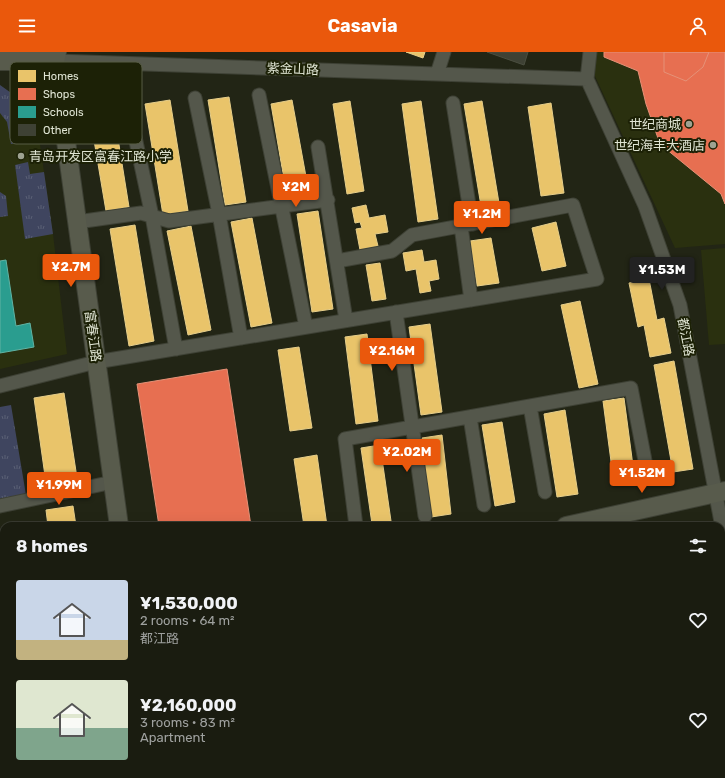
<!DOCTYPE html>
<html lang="en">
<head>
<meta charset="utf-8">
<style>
  :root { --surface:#1a1c10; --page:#232519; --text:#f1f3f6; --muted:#9fa19f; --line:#383a30; --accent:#ea580c }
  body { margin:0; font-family:Rubik,"Noto Sans SC",sans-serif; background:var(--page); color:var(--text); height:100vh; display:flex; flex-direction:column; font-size:15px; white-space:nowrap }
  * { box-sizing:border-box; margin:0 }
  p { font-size:13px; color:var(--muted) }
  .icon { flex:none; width:22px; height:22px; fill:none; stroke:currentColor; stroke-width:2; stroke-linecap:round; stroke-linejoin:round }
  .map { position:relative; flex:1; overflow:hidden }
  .drawer { position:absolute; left:0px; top:470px; width:725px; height:256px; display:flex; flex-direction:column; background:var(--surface); border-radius:12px 12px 0 0; box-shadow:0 4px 16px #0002,0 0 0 1px var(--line) }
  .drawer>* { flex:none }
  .price { position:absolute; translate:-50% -34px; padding:0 9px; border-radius:4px; background:var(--accent); color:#fff; font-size:13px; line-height:26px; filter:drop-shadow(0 1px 2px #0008) }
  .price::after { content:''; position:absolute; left:50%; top:24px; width:12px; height:9px; margin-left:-6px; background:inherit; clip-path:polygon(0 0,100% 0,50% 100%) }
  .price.active { background:#222; color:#fff }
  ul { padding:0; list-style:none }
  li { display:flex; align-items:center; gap:12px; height:100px; padding:0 16px }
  li span { display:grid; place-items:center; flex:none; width:112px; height:80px; border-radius:4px; color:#555 }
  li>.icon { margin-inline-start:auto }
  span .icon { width:48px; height:48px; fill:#fffc; stroke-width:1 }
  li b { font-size:17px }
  h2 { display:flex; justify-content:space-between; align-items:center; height:48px; padding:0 16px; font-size:17px }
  header { display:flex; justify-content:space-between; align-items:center; height:52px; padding:0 16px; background:var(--accent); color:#fff; font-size:18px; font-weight:700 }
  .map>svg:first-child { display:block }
  .built { fill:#2a300f }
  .park { fill:url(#park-tufts) }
  .homes { fill:#e9c46a; stroke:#e6ce8a }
  .shops { fill:#e76f51; stroke:#e59278 }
  .schools { fill:#2a9d8f; stroke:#61b3a4 }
  .building { fill:#3e4134; stroke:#4b4e40 }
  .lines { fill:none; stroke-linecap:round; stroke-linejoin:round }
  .street-casing { stroke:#3e4135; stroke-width:15 }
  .secondary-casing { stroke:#3e4135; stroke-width:20 }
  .street { stroke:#54574b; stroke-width:13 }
  .secondary { stroke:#585b4c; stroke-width:18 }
  .poi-dot { fill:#9ea291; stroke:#1c2106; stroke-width:1.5 }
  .labels { text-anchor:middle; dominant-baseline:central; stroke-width:4; stroke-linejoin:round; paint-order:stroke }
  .street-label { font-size:13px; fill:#e0e5d4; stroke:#1c2106 }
  .poi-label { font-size:13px; fill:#e0e5d4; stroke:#1c2106; text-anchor:end }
  .key { fill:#1c2106; stroke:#575c44; stroke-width:1 }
  .key-label { font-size:11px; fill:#e0e5d4 }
</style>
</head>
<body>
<header><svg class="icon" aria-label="menu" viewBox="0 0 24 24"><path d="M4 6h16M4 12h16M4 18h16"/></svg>Casavia<svg class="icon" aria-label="person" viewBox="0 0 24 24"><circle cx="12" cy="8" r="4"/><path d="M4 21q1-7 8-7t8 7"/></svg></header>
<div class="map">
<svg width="725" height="726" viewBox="0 0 725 726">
  <defs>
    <pattern id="park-tufts" width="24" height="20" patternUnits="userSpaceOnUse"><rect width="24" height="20" fill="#3f455f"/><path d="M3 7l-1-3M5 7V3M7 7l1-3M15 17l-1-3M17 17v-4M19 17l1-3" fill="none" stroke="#5a6075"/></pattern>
  </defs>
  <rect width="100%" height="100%" fill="#222515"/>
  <path class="built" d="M597,0H725V192L675,196L594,22Z
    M0,33L35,58L53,182L67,302L0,317Z
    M725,196V292L709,293L701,198Z"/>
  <path class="park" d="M0,33L35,58L40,88L11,92L7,70L0,61Z
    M28,110L30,122L44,120L53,182L25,187L15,113Z
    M0,140L6,144L8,164L0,165Z
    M11,353L26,443L0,447V355Z"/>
  <path class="homes" d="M406,0H425L423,6Z
    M111,43L129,155L106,159L87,47Z
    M229,45L246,150L225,153L208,48Z
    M170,48L188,159L163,163L145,52Z
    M292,48L309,141L287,145L271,52Z
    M350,49L364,139L347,142L333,52Z
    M421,49L438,167L418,170L402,52Z
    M482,49L499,151L481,154L464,52Z
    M551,51L564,141L541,144L528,55Z
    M716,74L725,83V131L723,128L693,103Z
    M366,153L369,166L385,163L388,180L375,182L378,194L360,198L356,177L362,176L360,170L355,171L352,156Z
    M318,159L333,257L312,260L297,162Z
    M252,166L272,271L251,275L231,170Z
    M556,170L566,214L542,219L532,176Z
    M135,173L154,289L129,294L110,177Z
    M191,174L211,278L188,283L167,179Z
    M491,186L499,231L477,234L470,189Z
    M422,198L424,210L436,208L439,227L429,229L431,239L420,241L416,217L406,219L403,201Z
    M380,211L386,247L372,249L366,213Z
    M649,227L657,268L664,266L671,301L650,305L644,273L638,275L629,231Z
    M580,249L598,332L579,336L561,253Z
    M430,272L442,360L421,363L409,275Z
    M367,282L378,369L356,372L345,285Z
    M299,295L312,376L290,379L278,298Z
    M674,309L693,417L673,420L654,313Z
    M64,341L77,426L46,431L34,346Z
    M624,346L635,429L614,432L603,349Z
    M565,358L578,442L557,445L544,362Z
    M502,370L515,450L495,454L482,373Z
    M442,383L451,462L431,465L422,386Z
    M380,393L391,469L372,472L361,396Z
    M317,403L327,474H304L294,407Z
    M73,454L76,474H48L46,458Z
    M725,631V663L721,643V632Z
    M197,722H236V726H196Z
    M425,722H452V726H426Z
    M489,722H514L515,726H490Z
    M615,722H636L637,726H616Z"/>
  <path class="shops" d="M604,0H725V152L721,142L660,92L646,52L638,19L604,5Z
    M664,0H709L703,15L686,29L664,20Z
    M227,317L251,474H159L137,332Z"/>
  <path class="schools" d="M6,208L16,274L30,271L34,295L0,301V209Z"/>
  <path class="building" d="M487,0H528L524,13Z"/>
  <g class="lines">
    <g class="street-casing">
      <path id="street" d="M590,0L587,27L645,154L680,253L725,491
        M55,9L587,27
        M437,22L444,0
        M126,43L152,164L176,297
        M259,43L306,275
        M195,46L219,162L241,286
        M453,51L472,172
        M318,95L346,268
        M77,170L141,161L169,169L328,148
        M461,174L471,248
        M396,260L425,464
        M0,334L96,310L597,227L573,153L412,183L392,199L337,209
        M530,354L545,440
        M470,365L484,453
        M0,454L113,430
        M356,474L345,387L631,336L647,419
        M721,618H725
        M0,688L4,687
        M379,722L380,726
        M53,726L54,722
        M180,726V722
        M708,726L725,723"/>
    </g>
    <g class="secondary-casing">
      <path id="secondary" d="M57,0L55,9L119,474
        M0,9H55
        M566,474L725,439
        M0,578L4,577
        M111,726L112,722"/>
    </g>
    <use href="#street" class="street"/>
    <use href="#secondary" class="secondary"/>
  </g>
  <g class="poi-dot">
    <circle cx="689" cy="72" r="4"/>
    <circle cx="713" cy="93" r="4"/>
    <circle cx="21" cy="104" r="4"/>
  </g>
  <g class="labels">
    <g class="street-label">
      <text transform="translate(293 17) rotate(2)">紫金山路</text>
      <text transform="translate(93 284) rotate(82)">富春江路</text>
      <text transform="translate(686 285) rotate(79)">都江路</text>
    </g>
    <g class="poi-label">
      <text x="681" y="72">世纪商城</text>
      <text x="705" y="93">世纪海丰大酒店</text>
      <text x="29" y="104" text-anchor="start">青岛开发区富春江路小学</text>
    </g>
  </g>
  <rect x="10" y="10" width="132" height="82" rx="6" class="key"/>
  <rect x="18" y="18" width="18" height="12" fill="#e9c46a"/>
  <rect x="18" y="36" width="18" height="12" fill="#e76f51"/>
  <rect x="18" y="54" width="18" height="12" fill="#2a9d8f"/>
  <rect x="18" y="72" width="18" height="12" fill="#3e4134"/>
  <g class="key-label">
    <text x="43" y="28">Homes</text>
    <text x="43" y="46">Shops</text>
    <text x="43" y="64">Schools</text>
    <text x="43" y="82">Other</text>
  </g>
</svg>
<b class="price" style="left:296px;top:156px">¥2M</b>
<b class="price" style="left:482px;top:183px">¥1.2M</b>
<b class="price" style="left:71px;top:236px">¥2.7M</b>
<b class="price active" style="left:662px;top:239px">¥1.53M</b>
<b class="price" style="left:392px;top:320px">¥2.16M</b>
<b class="price" style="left:407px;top:421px">¥2.02M</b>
<b class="price" style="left:642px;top:442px">¥1.52M</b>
<b class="price" style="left:59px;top:454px">¥1.99M</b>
<section class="drawer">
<h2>8 homes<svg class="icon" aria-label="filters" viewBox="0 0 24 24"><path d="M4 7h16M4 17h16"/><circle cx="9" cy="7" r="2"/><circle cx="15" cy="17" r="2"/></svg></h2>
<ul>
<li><span style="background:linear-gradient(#c9d6e8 75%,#c2b280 0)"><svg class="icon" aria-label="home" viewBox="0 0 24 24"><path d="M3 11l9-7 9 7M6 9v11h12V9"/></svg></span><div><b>¥1,530,000</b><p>2 rooms · 64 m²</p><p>都江路</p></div><svg class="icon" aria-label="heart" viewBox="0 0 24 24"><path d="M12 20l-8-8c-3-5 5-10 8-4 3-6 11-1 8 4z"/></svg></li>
<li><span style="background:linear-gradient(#dfe7d0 60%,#7fa58c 0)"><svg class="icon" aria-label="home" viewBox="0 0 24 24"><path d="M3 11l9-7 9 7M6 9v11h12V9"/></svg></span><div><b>¥2,160,000</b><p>3 rooms · 83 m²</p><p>Apartment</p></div><svg class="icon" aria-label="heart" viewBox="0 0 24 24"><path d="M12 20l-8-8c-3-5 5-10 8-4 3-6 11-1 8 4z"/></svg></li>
</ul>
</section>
</div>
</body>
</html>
